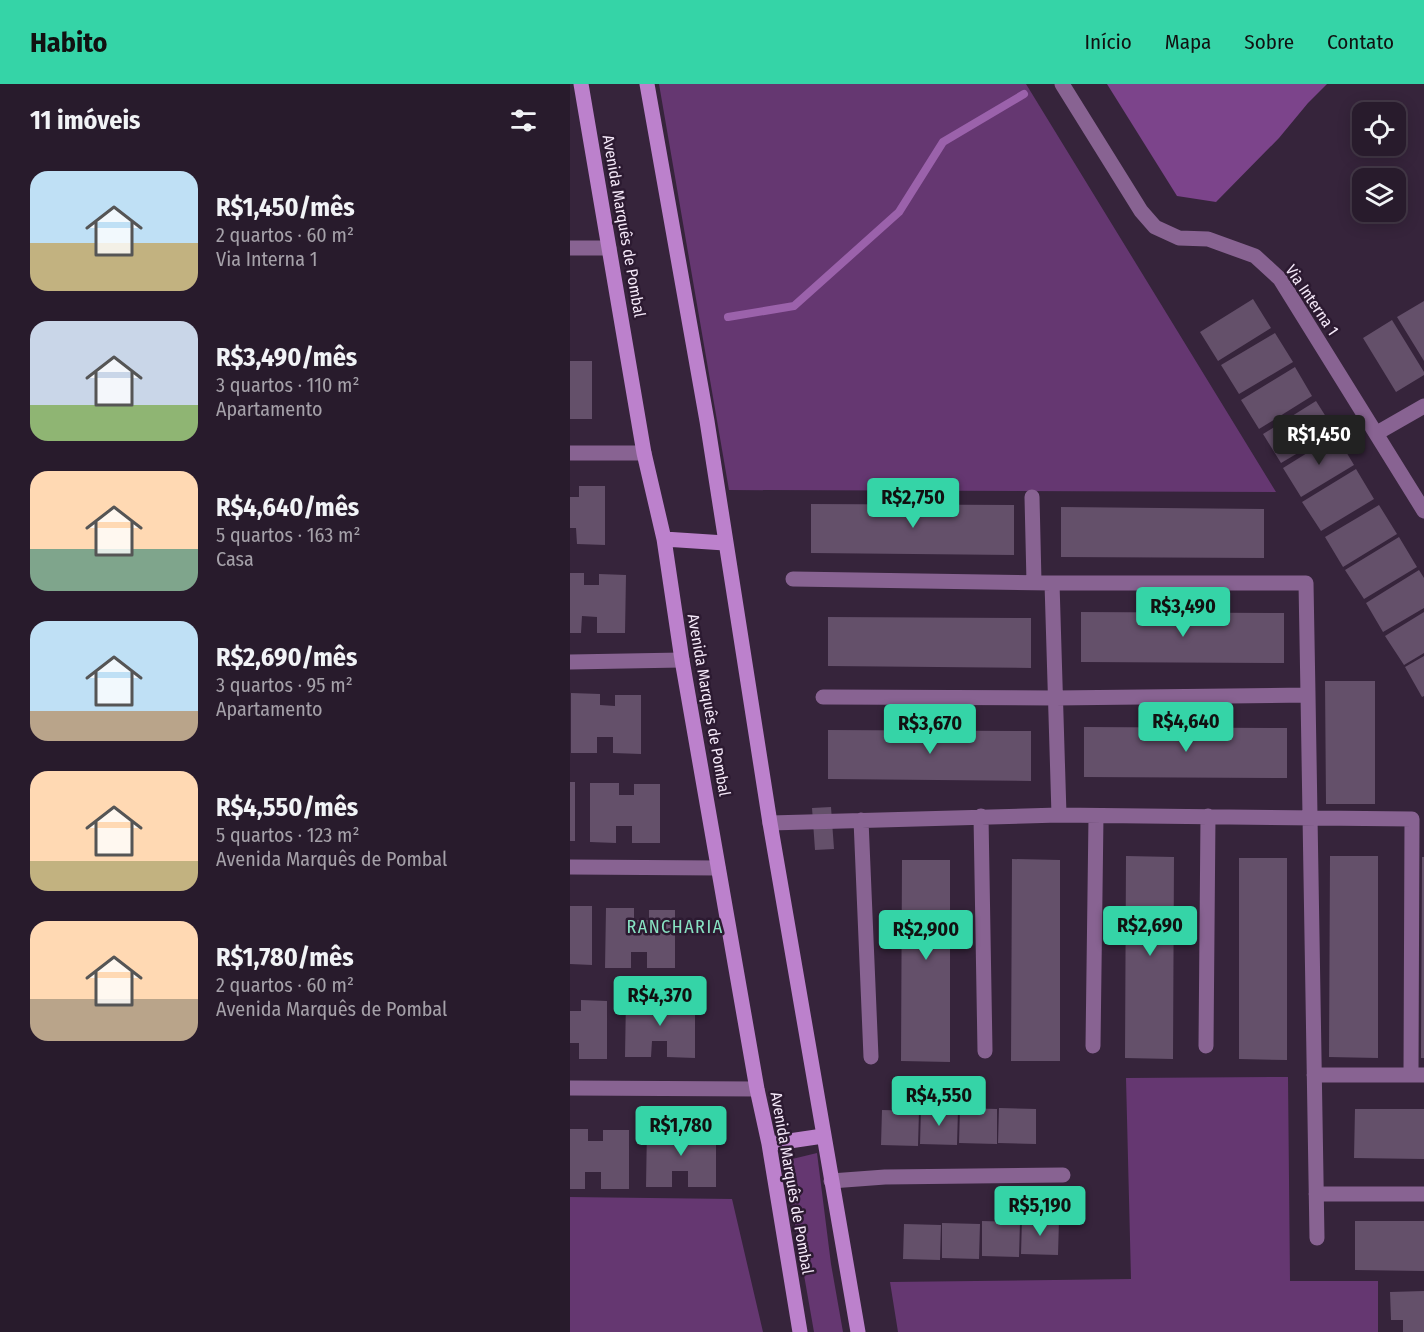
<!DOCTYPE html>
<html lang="pt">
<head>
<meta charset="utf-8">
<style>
  :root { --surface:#281b2c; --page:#342838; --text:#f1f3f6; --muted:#a5a1a9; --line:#443948; --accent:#35d4a7 }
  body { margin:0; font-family:"Fira Sans Condensed",sans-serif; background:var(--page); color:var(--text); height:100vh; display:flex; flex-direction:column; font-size:22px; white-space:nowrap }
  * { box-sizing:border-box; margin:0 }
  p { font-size:20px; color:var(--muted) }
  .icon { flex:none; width:33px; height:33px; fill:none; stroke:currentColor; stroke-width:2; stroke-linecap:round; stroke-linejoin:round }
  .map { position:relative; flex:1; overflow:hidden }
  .drawer { display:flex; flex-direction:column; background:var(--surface); width:570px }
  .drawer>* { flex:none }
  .tools { position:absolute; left:782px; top:18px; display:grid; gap:12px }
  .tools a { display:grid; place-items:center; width:54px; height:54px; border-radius:12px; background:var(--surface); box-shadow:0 3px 15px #0003,0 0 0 2px var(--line); font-size:30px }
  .price { position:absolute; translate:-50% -51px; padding:0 14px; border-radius:6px; background:var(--accent); color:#111; font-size:20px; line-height:39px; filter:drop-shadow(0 2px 3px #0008) }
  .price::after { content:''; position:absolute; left:50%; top:36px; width:18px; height:14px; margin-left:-9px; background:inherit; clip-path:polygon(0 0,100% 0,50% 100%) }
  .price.active { background:#222; color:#fff }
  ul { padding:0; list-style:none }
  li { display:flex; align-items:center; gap:18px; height:150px; padding:0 30px }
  li span { display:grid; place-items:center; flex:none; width:168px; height:120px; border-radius:18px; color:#555 }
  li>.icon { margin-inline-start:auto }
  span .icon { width:72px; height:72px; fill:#fffc; stroke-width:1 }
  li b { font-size:26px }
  h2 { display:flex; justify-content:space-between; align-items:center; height:72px; padding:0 30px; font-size:26px }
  header { display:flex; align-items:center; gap:36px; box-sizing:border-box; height:84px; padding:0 30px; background:var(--accent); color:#111 }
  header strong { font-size:28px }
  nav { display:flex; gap:33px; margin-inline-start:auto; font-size:21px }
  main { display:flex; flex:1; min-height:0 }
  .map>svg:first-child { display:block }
  .green { fill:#653771 }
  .forest { fill:#7c448b }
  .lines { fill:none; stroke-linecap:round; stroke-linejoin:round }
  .stream { stroke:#9b62ab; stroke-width:8 }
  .building { fill:#64506a }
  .street { stroke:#886392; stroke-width:15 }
  .secondary { stroke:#bc81cc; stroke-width:15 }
  .labels { text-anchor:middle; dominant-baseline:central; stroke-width:5; stroke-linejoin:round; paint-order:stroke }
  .street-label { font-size:16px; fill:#f5e9f9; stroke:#2c1a31 }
  .neighbourhood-label { font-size:18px; letter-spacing:1.5px; fill:#88e3c3; stroke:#2c1a31 }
</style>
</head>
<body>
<header>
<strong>Habito</strong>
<nav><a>Início</a><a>Mapa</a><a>Sobre</a><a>Contato</a></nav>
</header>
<main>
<section class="drawer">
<h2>11 imóveis<svg class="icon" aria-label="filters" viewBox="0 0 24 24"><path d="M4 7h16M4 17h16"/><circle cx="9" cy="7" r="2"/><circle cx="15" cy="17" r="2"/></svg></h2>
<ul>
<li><span style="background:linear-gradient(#bfe0f5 60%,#c2b280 0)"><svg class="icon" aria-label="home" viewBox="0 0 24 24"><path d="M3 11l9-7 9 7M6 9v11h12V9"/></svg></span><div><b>R$1,450/mês</b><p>2 quartos · 60 m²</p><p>Via Interna 1</p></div></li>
<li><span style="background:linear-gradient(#c9d6e8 70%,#8fb573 0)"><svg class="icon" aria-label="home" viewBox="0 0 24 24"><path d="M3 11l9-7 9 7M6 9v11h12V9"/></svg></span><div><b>R$3,490/mês</b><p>3 quartos · 110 m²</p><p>Apartamento</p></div></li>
<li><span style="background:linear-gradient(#ffd9b3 65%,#7fa58c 0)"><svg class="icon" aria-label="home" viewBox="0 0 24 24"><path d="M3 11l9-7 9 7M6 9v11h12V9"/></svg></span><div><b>R$4,640/mês</b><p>5 quartos · 163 m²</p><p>Casa</p></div></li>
<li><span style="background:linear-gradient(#bfe0f5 75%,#b9a48a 0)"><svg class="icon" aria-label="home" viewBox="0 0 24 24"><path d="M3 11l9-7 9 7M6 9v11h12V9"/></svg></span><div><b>R$2,690/mês</b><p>3 quartos · 95 m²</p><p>Apartamento</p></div></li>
<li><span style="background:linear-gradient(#ffd9b3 75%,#c2b280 0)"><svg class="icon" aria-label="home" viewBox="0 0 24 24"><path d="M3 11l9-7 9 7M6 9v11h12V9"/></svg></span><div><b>R$4,550/mês</b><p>5 quartos · 123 m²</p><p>Avenida Marquês de Pombal</p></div></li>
<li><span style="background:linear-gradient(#ffd9b3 65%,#b9a48a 0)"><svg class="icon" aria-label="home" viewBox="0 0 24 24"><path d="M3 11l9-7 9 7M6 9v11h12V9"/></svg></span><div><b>R$1,780/mês</b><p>2 quartos · 60 m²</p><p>Avenida Marquês de Pombal</p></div></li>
</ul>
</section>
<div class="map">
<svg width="854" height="1248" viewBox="0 0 854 1248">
  <rect width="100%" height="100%" fill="#36243b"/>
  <path class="green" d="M89,0H456L706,408L159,406Z
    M718,993L720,1197H808V1248H328L320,1198L561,1195L556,994Z
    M247,1069L261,1180L273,1248H244L214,1077Z
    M0,1113L162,1115L193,1248H0Z"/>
  <path class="forest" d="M537,0H757L738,19L709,54L646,118L607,112Z"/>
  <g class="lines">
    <path class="stream" d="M158,233L224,222L329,128L373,58L454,10"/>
  </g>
  <path class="building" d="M683,215L701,244L648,277L630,248Z
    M854,217V277L827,233Z
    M822,236L854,288V291L826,308L793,254Z
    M705,249L723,278L669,310L651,281Z
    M0,277H22V335H0Z
    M725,283L742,312L689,345L671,316Z
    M746,317L765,347L711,379L693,350Z
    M766,351L784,381L731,413L713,384Z
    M786,385L804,415L751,447L732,418Z
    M9,402H35V461L7,460L6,444H0V413H9Z
    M241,420L444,421V471L241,469Z
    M809,421L827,450L773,483L755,453Z
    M491,423L694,425V474L491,473Z
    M829,453L847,483L794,515L775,486Z
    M849,486L854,494V524L813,548L796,519Z
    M0,489H14V501H29V490L56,491L55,549H27V533L12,532L11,549H0Z
    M511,528L714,529V579L511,578Z
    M854,528V569L834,581L815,552Z
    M258,533L461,534V584L258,582Z
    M854,572V612L852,613L835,583Z
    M755,597H805V720H756Z
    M1,609L30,610V621L45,622V611H71V670L43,669V653H27V669H1Z
    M514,643L717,644V694L514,693Z
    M258,646L461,647V697L258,695Z
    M0,698H5V757H0Z
    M20,699H49V711H64V700H90V759H62V742H46V759L20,758Z
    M261,723L264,765L245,766L242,724Z
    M556,772L604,773L603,975L555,974Z
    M760,772H808V974L759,973Z
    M852,773H854V974H851Z
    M669,774H717V976L669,975Z
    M442,775L490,776V977H441Z
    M332,776H380V978L331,977Z
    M0,822H22V881L0,880Z
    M36,824H64V836H79V826H105V884H77V868H61V884H35Z
    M56,913L84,914V926L99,925V915H125V974L97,973V957H82L81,973H55Z
    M11,916L37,917V975H9V959H0V927H11Z
    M390,1024L427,1025V1060L389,1059Z
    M429,1024L466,1025V1060L428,1059Z
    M351,1025L388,1026L387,1061L350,1060Z
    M785,1025H854V1075L784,1074Z
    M312,1026L349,1027L348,1062L311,1061Z
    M77,1043H105V1055H120V1044L146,1045V1103H118V1087H102V1103H76Z
    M0,1045H18V1057H33V1046H59V1105H31V1088H15V1105H0Z
    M452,1135L489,1136L488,1171L451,1170Z
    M412,1137L450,1138L449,1173L412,1172Z
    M785,1137H854V1187L785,1186Z
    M372,1139L410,1140L409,1175L372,1174Z
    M334,1140L371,1141L370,1176L333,1175Z
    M854,1207V1248H833V1236H821L820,1208Z"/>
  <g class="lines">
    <path class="street" d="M492,0L571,127L585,143L609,154L638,155L685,172L710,195L854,427
      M0,164H39
      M807,349L854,322
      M0,369H74
      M462,413L464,498
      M223,495L482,499H736L738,611
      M482,499L489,731
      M0,578L112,576
      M253,613L485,614L738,611L747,1154
      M411,732L415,967
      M291,736L301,973
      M200,739L489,731L842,735L841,990
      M0,783L148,784
      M523,962L526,732
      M636,962L638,732
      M744,991H854
      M0,1004L187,1005
      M261,1097L315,1093L493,1091
      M746,1110H854"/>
    <path class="secondary" d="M11,0L74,369L94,455L112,576L187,1005L199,1060L230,1248
      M77,0L137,337L200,739L288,1248
      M94,455L155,459
      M199,1060L253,1052"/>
  </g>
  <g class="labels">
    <g class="street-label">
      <text transform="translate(54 142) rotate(80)">Avenida Marquês de Pombal</text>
      <text transform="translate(742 216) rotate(56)">Via Interna 1</text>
      <text transform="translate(139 621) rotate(80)">Avenida Marquês de Pombal</text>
      <text transform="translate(222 1099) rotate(80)">Avenida Marquês de Pombal</text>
    </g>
    <g class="neighbourhood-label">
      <text x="105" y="843">RANCHARIA</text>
    </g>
  </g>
</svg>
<div class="tools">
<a><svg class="icon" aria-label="locate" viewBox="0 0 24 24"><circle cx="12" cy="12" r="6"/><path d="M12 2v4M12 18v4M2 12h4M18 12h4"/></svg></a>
<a><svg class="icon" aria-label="layers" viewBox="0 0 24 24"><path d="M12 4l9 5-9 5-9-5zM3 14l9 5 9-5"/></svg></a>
</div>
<b class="price active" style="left:749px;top:382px">R$1,450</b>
<b class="price" style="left:343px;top:445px">R$2,750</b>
<b class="price" style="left:613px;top:554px">R$3,490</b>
<b class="price" style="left:616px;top:669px">R$4,640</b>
<b class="price" style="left:360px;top:671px">R$3,670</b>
<b class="price" style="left:580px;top:873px">R$2,690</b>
<b class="price" style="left:356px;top:877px">R$2,900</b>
<b class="price" style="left:90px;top:943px">R$4,370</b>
<b class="price" style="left:369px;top:1043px">R$4,550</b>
<b class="price" style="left:111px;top:1073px">R$1,780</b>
<b class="price" style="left:470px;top:1153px">R$5,190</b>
</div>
</main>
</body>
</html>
